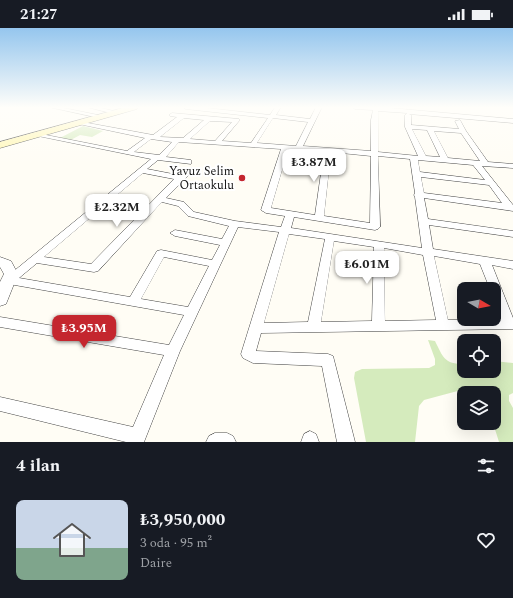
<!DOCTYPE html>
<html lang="tr">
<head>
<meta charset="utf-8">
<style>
  :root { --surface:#171b24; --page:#20242c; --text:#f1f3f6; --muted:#9ea1a6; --accent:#c4262e }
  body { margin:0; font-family:Spectral,serif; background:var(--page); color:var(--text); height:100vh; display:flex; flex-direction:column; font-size:15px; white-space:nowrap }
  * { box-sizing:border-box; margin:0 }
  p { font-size:13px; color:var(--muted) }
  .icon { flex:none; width:22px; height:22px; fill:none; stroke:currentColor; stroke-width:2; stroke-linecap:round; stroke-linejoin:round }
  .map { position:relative; height:414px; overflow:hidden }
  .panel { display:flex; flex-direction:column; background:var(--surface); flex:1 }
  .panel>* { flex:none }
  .needle { width:26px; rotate:100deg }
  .tools { position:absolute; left:457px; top:254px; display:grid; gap:8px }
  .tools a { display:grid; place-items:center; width:44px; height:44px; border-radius:8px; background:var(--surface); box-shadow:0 4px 16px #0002; font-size:20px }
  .price { position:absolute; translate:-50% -34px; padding:0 9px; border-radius:8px; background:#fff; color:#222; font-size:13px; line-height:26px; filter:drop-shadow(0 1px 2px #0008) }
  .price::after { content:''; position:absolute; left:50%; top:24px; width:12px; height:9px; margin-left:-6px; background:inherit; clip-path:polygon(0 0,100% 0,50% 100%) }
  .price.current { background:var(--accent); color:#fff }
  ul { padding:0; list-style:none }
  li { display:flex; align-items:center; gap:12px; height:100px; padding:0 16px }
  li span { display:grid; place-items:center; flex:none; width:112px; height:80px; border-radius:8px; color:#555 }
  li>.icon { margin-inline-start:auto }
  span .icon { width:48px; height:48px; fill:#fffc; stroke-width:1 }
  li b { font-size:17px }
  h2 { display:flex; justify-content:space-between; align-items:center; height:48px; padding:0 16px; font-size:17px }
  .status { display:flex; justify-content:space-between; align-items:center; height:28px; padding:0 20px; background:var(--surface); direction:ltr }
  .status svg { height:11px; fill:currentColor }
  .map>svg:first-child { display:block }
  .green { fill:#d5ebbd }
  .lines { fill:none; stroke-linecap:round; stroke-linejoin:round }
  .minor-casing { stroke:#444; stroke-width:1 }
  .tertiary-casing { stroke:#444; stroke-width:1 }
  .secondary-casing { stroke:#333; stroke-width:1 }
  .minor { fill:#fff; fill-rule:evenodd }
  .tertiary { fill:#fff; fill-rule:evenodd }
  .secondary { fill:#fff6b0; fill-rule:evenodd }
  .poi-dot { fill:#c4262e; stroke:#fff; stroke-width:1.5 }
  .labels { text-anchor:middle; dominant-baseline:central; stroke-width:4; stroke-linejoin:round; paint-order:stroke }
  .poi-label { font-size:12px; fill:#111; stroke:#fff; text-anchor:end }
</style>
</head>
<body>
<div class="status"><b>21:27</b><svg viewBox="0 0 49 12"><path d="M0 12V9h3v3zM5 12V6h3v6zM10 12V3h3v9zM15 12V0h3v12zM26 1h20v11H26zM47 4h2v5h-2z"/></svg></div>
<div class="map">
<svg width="513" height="414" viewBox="0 0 513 414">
  <rect width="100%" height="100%" fill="#fffdf5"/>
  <path class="green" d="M83,98L103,103L92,109L80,107L69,113L58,111Z
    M428,312L435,313C443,329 444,336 464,336V343H494V333L513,335V365L509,367V373L513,380V414H499L493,395H494V365H479L472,361H465L424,372L419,378L415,414H366L354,350L355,344L362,341L429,340L435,337V331Z"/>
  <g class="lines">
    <g class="minor-casing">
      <path id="minor" d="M49,79H59L103,88L100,90Z
        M87,79H97L118,84L115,86Z
        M183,79H198L270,87L275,79H281L276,87L310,91L316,79H322L303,118L371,123V92L373,82L355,81L352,79H379L513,91V95L409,86L411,87V97L459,101L455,93L460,92L466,103L488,134L513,136V140L482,138L513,177V183L424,170L428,191L513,203V209L429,197L433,221L513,233V241L492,237L513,290V301L261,305L256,323L328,326L333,328L355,414H337L322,338L253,335L243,330L241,326L279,204L238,199L180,323L144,414H126L0,383V369L133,399L164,327L0,299V289L169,317L184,287L9,256L5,255L3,252L151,131L38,108L35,106L36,105L127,123L145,110L74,95L77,93L153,107L177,89L170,88L169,87L172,85L239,91V93L222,113L251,115L268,90L186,81ZM378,83L407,85L405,87V99L418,128L378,124ZM184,90L204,92L183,110L160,109ZM273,90L308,94L296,118L257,115ZM210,93L232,94L215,113L190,111ZM412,101L427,102L440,129L426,128ZM434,103L461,105L480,133L448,130ZM151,111L172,114L159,127L134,124ZM179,114L281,121L261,182L266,185L285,188L281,199L235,193L194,184L184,174L166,170L194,142L193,140H187L178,147L147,141L158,132L191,136V132L166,129ZM288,122L324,124L315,187L271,180ZM331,124L371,128L370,195L324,188ZM378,128L410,131L415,165L414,167L415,169L422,220L291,200L294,189L375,202L378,201L380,199ZM418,132L473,137L485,152L420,144ZM143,145L174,151L91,236L44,229ZM421,149L489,157L502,175L424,165ZM162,174L178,178L188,188L229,198L222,211L175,202L170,205L175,208L220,217L212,232L161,222L157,223L130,269L19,250L37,235L94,244L98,243ZM289,206L325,211L308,294L264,295ZM334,213L374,219L372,293L321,294ZM384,220L423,227L436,292L385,293ZM434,228L480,236L490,261H494V273L501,291L448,292ZM164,229L209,238L188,279L141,271Z
        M310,403L316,406L319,414H301L304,406Z
        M215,405H227L233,408L236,414H206L209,408Z"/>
    </g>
    <g class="tertiary-casing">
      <path id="tertiary" d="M0,229L11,233L18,246L6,276L0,278V254L4,246L0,239Z"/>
    </g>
    <g class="secondary-casing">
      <path id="secondary" d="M126,79H138L137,81L0,120V114Z"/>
    </g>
    <use href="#minor" class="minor"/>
    <use href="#tertiary" class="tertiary"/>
    <use href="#secondary" class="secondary"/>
  </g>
  <linearGradient id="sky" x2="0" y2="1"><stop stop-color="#95c6ee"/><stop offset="0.58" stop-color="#fffefa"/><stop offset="1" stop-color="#fffefa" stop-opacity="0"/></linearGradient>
  <rect width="513" height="137" fill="url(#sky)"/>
  <circle class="poi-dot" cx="242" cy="150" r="4"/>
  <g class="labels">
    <g class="poi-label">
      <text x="234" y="143">Yavuz Selim<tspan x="234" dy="14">Ortaokulu</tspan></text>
    </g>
  </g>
</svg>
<div class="tools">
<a><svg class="needle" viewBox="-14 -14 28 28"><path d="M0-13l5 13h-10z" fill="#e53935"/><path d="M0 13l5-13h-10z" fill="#9ea1a6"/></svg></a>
<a><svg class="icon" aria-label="locate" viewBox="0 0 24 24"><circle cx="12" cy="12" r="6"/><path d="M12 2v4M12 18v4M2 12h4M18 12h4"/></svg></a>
<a><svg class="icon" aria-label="layers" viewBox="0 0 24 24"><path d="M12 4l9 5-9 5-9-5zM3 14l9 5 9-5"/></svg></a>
</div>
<b class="price" style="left:314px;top:155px">₺3.87M</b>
<b class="price" style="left:117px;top:200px">₺2.32M</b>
<b class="price" style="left:367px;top:257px">₺6.01M</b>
<b class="price current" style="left:84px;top:321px">₺3.95M</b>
</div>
<section class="panel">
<h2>4 ilan<svg class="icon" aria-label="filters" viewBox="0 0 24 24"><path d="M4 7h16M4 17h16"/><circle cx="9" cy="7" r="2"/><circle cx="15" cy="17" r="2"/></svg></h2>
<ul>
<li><span style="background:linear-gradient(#c9d6e8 60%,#7fa58c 0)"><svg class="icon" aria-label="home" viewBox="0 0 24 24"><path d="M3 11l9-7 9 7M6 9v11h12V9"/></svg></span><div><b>₺3,950,000</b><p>3 oda · 95 m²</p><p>Daire</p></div><svg class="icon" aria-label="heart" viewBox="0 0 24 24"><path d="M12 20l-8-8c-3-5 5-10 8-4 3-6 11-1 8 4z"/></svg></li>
</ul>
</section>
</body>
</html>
